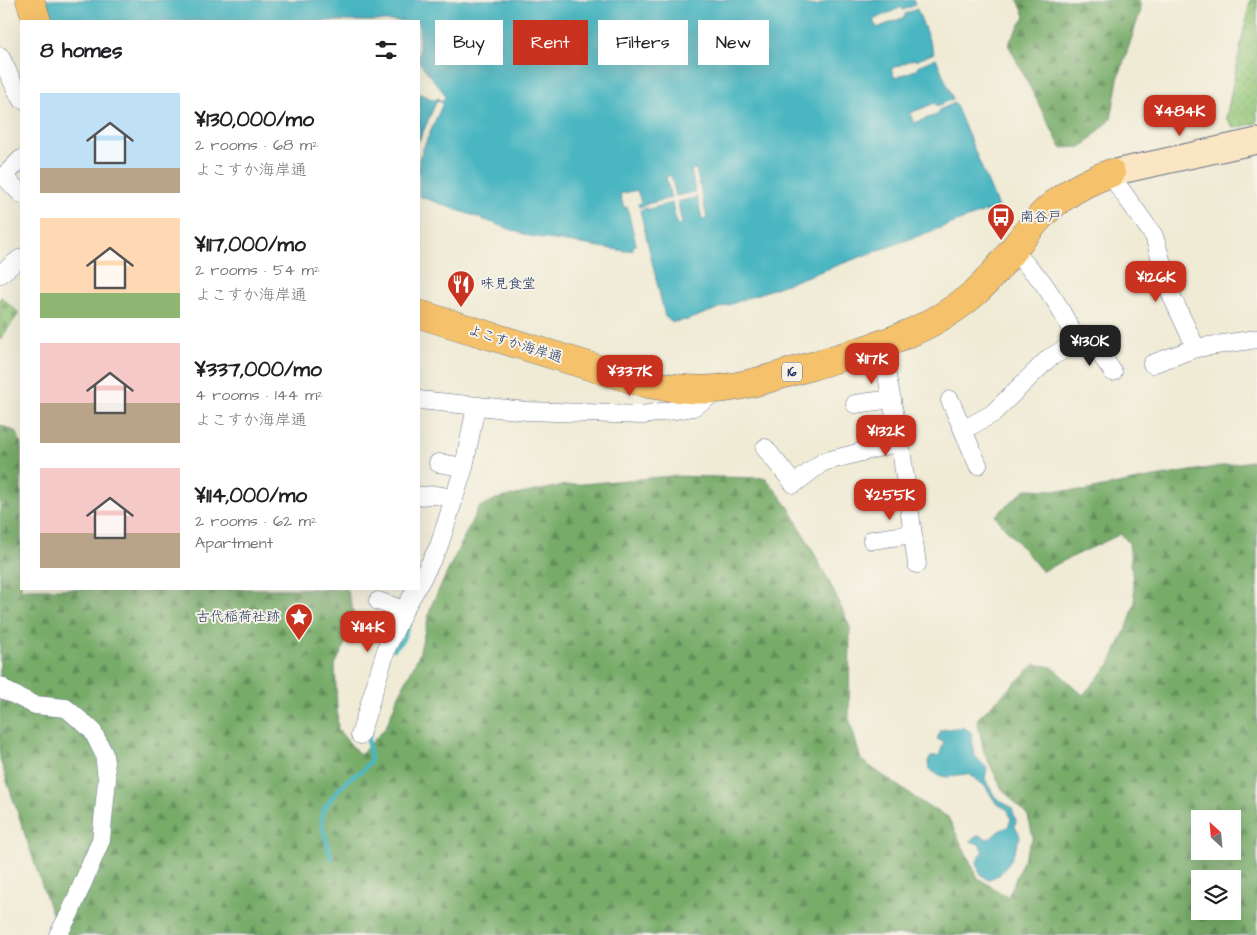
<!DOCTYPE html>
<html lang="en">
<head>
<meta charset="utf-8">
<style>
  :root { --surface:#fff; --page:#f6f6f6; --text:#202124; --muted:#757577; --accent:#c8321e }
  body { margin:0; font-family:"Architects Daughter","Klee One",sans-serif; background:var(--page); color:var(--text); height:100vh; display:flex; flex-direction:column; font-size:19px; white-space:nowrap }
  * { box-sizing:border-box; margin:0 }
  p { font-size:16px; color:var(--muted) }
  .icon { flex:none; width:28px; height:28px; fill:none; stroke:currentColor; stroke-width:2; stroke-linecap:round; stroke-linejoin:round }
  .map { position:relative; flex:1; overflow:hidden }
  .side { position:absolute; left:20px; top:20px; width:400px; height:570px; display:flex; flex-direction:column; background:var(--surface); border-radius:0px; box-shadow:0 5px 20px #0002 }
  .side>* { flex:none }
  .hud { position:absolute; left:435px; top:20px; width:475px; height:45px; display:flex; gap:10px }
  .needle { width:32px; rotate:334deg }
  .controls { position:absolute; left:1191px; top:810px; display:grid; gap:10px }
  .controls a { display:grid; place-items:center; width:50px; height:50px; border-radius:0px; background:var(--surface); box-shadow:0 5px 20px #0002; font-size:25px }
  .price { position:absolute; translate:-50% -42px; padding:0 11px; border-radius:10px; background:var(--accent); color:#fff; font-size:16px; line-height:32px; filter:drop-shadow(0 1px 2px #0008) }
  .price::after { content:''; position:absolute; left:50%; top:30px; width:15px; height:11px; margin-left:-8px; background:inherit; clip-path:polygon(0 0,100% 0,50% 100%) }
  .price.on { background:#222; color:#fff }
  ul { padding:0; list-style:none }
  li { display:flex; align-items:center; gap:15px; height:125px; padding:0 20px }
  li span { display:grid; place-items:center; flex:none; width:140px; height:100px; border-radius:0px; color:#555 }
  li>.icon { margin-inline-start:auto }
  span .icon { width:60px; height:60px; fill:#fffc; stroke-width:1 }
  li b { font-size:21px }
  h2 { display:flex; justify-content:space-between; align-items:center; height:60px; padding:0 20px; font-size:21px }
  .pill { padding:0 18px; border-radius:0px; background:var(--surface); box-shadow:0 5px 20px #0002; font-size:18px; line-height:45px }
  .pill.on { background:var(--accent); color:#fff }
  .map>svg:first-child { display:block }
  .forest { fill:url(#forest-firs); stroke:#486d63; fill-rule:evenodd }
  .cemetery { fill:url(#cemetery-stones); stroke:#577a6a }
  .garden { fill:url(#garden-dots); stroke:#577a6a }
  .water { fill:#48b6c1; stroke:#327290 }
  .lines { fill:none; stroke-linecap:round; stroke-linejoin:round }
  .stream { stroke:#48b6c1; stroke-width:4.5 }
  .minor-casing { stroke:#667188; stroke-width:19 }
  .secondary-casing { stroke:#667188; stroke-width:27 }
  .trunk-casing { stroke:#667188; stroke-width:29 }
  .minor { stroke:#fff; stroke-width:18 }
  .secondary { stroke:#fbe6c4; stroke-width:25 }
  .trunk { stroke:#f5c16b; stroke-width:28 }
  .labels { text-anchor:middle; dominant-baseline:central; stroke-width:4; stroke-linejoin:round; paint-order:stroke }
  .shield { fill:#f7f3e8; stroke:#5d6a87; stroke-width:1 }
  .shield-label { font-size:12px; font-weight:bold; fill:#1b2f5e }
  .poi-label { font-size:14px; fill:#1b2f5e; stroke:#f7f3e8; text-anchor:start }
  .street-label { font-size:14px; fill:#1b2f5e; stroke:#f7f3e8 }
</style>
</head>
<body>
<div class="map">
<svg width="1257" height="935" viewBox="0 0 1257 935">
  <defs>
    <pattern id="forest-firs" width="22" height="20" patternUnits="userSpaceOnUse" patternTransform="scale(1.25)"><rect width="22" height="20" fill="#76ab68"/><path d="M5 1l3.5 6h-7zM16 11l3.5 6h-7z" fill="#608c59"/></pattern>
    <pattern id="cemetery-stones" width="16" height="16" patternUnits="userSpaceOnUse" patternTransform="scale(1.25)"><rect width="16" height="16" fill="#93c677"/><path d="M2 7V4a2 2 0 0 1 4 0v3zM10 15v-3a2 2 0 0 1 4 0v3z" fill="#77a165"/></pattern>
    <pattern id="garden-dots" width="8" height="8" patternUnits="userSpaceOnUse" patternTransform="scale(1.25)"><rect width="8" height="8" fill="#93c677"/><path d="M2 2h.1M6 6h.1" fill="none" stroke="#77a165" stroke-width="1.8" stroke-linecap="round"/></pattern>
  </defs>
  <rect width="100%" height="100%" fill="#f7f3e8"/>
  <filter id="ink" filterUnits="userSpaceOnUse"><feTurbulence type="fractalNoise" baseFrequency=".02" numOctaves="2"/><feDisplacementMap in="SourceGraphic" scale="10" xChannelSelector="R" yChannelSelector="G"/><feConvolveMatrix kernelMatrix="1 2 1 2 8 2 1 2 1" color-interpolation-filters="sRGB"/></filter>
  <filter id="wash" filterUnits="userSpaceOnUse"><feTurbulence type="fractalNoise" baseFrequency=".0096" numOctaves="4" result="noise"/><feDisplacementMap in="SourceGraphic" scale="20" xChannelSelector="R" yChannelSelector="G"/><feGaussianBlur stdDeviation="1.12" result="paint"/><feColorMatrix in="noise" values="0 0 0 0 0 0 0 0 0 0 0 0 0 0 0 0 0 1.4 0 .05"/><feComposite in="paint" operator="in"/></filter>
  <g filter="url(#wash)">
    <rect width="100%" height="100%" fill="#f0ebd5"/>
    <path class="forest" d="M1018,0H1139L1141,10L1118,79L1111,119L1082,147L1061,148L1008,44L1025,16Z
      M0,425L17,432L21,444V589H347L356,621L335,665L338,730L360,755L386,727L397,699L419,655L431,606L478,508L496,499L560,486L671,476L766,478L790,509L829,581L850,627L849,718L861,760L927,806L948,817L978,878L1008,897L1033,837L1028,816L1002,789L984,752L977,719L1035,664L1052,667L1083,695L1110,664L1129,622L1135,602L1129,543L1121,534L1042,571L995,516L1026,489L1083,491L1143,479L1257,460V935H63L50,909L0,760ZM1200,819H1232V851H1200ZM1200,879H1232V911H1200Z"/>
    <path class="cemetery" d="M1,297L19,313L0,340V298Z"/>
    <path class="garden" d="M1250,0H1257V123L1234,128L1226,118Z"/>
    <path class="water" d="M44,0H778L817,6L827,0H913L915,5L903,10L902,7L873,20L877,28L905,17V14L917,9L934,53L916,61L914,59L891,69L895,78L918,69V66L936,58L953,99L937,106L935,103L910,113L914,123L939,114V110L955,103L998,207L687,320L673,322L665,317L640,210L647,208L648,211L649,209L672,203L677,225L682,224L678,202L697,197L702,219L707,218L696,169L691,170L695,192L676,196L671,175L666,177L671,198L647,204V202L646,205L639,207L638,204L641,202L637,190L620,194L624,208L627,207L636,244L633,246V250L625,251L529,236L419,196V158L443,103L437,100L419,141V93L436,101L437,98L442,101L445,97L444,93L419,62V21H50Z
      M963,727L971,732L975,756L987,768L985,779L995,797L1012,808L1016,821L1015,827L1018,831L1020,837L1010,862L999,875L987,880L979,872L977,861L983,852L979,844L970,841L979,835L987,839L991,838L999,831L1008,827L1011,819L1008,810L996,803L985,786L969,774C949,774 949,783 929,769L928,761L932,756H939L944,742L937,739L941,730Z"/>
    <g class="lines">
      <path class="stream" d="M394,649L403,639L418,601
        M331,858L322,824L323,810L338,790L349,779L364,769L371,760L368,743L371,726"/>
    </g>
  </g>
  <g filter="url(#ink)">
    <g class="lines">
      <g class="minor-casing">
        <path id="minor" d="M0,56L21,99
          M21,159L4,176L21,194
          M1111,173L1114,180L1154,236L1172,297L1196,348L1257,339
          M0,274L21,258
          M1078,342H1092L1113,372
          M881,345L900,442L917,564
          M1152,364L1196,348
          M419,400L527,411L643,415L693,407L706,399L717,389
          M950,400L963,430L992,414L1049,358L1078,342L1056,302L1041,280L1013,251
          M855,404L892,399
          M963,430L978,465
          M765,448L794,484L823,462L900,442
          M438,463L464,467
          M419,496L435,495L454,498
          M872,540L912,534
          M419,584L439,546L464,467L476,406
          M378,601L404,610
          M0,686L6,691L35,705L66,708L92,730L104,754L107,780L101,840L70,913L58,935
          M360,735L387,647L404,610L416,589"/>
      </g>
      <g class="secondary-casing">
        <path id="secondary" d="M1111,173L1257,141"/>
      </g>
      <g class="trunk-casing">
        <path id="trunk" d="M30,0L37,21
          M419,314L648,384C671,388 693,391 716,389C749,386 780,375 812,366C871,348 930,333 977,291C1001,269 1018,240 1041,216C1061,196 1085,182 1111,173"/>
      </g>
      <use href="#minor" class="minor"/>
      <use href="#secondary" class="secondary"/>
      <use href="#trunk" class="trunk"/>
    </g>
  </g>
  <defs>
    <g id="bus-pin" transform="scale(1.4375)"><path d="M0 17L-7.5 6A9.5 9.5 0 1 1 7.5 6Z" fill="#c8321e" stroke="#f7f3e8"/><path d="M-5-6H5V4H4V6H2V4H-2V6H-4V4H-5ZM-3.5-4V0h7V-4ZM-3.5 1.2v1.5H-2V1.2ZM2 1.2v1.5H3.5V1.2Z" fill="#fff"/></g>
    <g id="restaurant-pin" transform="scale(1.4375)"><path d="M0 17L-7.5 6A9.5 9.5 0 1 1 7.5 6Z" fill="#c8321e" stroke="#f7f3e8"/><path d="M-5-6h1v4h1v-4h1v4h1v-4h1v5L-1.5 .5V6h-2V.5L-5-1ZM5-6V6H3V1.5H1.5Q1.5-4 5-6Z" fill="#fff"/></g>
    <g id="sight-pin" transform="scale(1.4375)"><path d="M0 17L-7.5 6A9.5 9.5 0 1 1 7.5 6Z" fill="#c8321e" stroke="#f7f3e8"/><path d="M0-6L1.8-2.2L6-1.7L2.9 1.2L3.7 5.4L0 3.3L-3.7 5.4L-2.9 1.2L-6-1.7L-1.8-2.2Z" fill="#fff"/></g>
  </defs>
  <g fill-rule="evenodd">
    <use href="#bus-pin" x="1001" y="217"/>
    <use href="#restaurant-pin" x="461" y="284"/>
    <use href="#sight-pin" x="299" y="617"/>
  </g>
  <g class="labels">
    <rect class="shield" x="782" y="362.5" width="20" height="19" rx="4"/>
    <g class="shield-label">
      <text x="792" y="372">16</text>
    </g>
    <g class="poi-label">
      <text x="1020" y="217">南谷戸</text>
      <text x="480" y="284">味見食堂</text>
      <text x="280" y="617" text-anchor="end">古代稲荷社跡</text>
    </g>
    <g class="street-label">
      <text transform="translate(515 344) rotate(17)">よこすか海岸通</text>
    </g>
  </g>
</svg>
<div class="controls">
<a><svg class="needle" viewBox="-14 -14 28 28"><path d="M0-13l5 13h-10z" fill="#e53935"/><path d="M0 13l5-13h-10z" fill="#757577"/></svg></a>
<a><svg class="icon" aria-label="layers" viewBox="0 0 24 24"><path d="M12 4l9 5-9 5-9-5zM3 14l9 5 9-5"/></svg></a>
</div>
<b class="price" style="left:1180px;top:137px">¥484K</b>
<b class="price" style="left:1156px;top:303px">¥126K</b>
<b class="price on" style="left:1090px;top:367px">¥130K</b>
<b class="price" style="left:872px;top:385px">¥117K</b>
<b class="price" style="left:630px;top:397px">¥337K</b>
<b class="price" style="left:886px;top:457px">¥132K</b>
<b class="price" style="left:890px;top:521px">¥255K</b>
<b class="price" style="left:368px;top:653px">¥114K</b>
<div class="hud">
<a class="pill">Buy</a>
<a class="pill on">Rent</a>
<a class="pill">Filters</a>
<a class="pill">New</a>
</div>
<section class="side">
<h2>8 homes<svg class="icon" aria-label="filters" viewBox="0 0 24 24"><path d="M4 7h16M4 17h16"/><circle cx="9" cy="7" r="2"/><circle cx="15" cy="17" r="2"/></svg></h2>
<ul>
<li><span style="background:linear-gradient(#bfe0f5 75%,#b9a48a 0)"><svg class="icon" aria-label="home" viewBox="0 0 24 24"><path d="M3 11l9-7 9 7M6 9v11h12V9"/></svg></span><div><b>¥130,000/mo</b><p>2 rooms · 68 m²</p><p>よこすか海岸通</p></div></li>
<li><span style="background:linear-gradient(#ffd9b3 75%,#8fb573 0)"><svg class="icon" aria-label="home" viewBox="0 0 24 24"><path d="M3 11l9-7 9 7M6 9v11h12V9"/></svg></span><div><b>¥117,000/mo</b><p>2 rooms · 54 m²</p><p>よこすか海岸通</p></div></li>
<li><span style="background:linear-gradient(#f6c9c9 60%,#b9a48a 0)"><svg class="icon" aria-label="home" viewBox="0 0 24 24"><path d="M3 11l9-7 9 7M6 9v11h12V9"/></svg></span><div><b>¥337,000/mo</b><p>4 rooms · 144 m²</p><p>よこすか海岸通</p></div></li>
<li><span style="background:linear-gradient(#f6c9c9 65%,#b9a48a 0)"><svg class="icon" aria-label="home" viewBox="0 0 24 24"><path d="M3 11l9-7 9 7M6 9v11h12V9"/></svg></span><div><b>¥114,000/mo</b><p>2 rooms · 62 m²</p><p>Apartment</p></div></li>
</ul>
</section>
</div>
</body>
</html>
